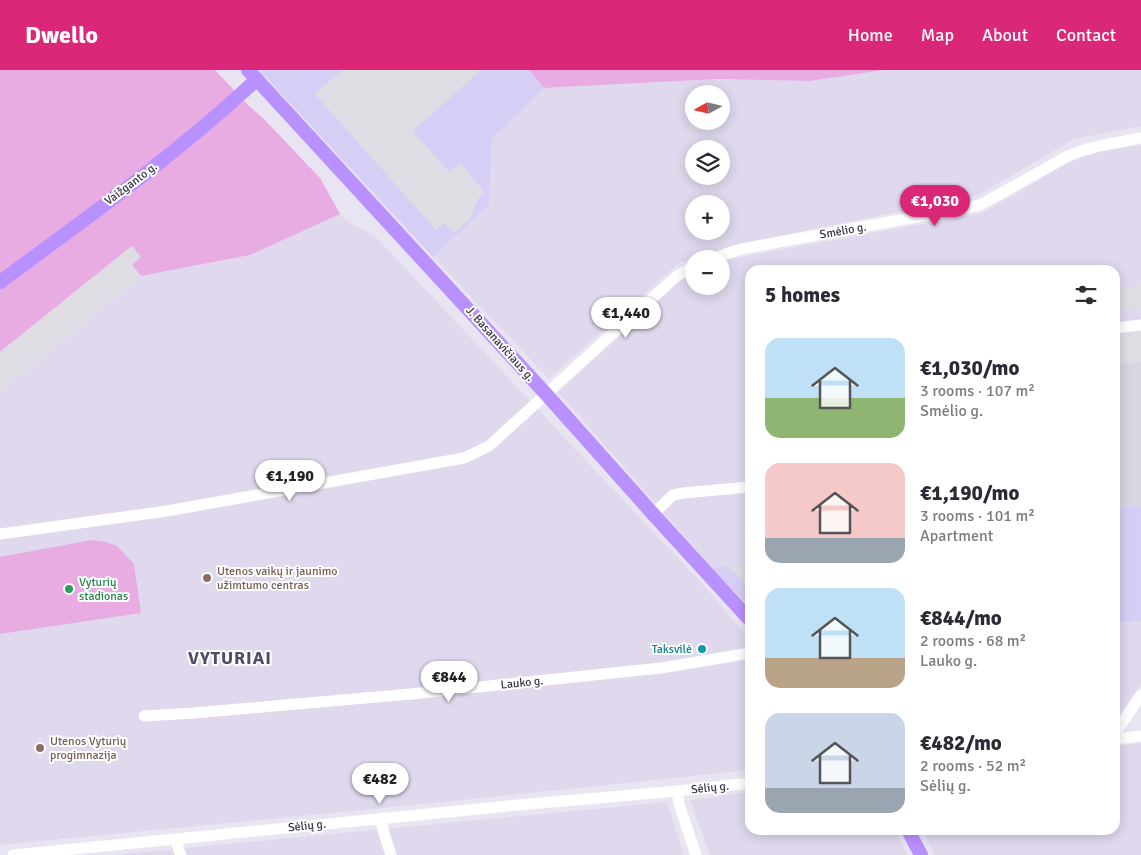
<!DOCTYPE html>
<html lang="en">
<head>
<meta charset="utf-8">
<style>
  :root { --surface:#fff; --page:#f2f2f3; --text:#2b2b33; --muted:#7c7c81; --accent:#db2777 }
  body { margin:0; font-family:Signika,sans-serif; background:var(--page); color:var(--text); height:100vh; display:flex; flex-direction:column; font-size:19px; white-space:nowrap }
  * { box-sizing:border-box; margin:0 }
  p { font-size:16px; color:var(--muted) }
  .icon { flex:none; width:28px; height:28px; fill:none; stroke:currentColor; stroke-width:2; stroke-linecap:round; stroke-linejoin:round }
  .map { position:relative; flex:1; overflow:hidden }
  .details { position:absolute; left:745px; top:195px; width:375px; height:570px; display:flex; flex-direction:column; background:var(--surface); border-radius:15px; box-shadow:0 2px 12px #0003 }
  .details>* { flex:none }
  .needle { width:32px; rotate:262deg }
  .buttons { position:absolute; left:685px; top:15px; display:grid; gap:10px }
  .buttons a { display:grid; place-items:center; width:45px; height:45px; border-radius:50%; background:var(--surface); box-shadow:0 2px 12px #0003; font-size:25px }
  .price { position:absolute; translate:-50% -42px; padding:0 11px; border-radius:18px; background:#fff; color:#222; font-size:16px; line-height:32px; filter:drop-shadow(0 1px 2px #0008) }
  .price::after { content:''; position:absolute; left:50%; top:30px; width:15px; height:11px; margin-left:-8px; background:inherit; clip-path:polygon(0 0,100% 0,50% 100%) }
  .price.on { background:var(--accent); color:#fff }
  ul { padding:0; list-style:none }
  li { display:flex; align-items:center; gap:15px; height:125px; padding:0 20px }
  li span { display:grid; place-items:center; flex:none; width:140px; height:100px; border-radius:15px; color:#555 }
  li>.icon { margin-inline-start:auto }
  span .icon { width:60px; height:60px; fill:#fffc; stroke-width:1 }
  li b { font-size:21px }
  h2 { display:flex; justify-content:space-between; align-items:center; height:60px; padding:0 20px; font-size:21px }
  header { display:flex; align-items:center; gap:30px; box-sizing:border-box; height:70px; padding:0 25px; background:var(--accent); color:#fff }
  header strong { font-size:24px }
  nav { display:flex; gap:28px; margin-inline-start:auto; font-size:18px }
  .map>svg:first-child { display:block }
  .residential { fill:#e0d9ee; fill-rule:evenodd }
  .commercial { fill:#d7cef5 }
  .industrial { fill:#d8d6e1 }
  .green { fill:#e8ace2 }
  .parking { fill:#dedde3 }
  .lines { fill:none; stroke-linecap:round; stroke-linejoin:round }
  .minor { stroke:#fff; stroke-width:11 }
  .major { stroke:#b891ff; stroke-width:14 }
  .education-dot { fill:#8d6e63; stroke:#fff; stroke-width:2 }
  .leisure-dot { fill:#2e9e5b; stroke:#fff; stroke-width:2 }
  .culture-dot { fill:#0f9aa8; stroke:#fff; stroke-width:2 }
  .labels { text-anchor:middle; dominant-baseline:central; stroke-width:4; stroke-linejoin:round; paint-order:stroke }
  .street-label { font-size:12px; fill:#383445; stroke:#fff }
  .education-label { font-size:12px; fill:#785e54; stroke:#fff; text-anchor:start }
  .leisure-label { font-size:12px; fill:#27864d; stroke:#fff; text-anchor:start }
  .culture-label { font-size:12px; fill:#0d838f; stroke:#fff; text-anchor:end }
  .district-label { font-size:18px; font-weight:bold; letter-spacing:1px; fill:#524b68; stroke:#fff }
</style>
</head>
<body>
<header>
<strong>Dwello</strong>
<nav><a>Home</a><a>Map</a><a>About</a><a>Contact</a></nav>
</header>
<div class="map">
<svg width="1141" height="785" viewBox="0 0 1141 785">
  <rect width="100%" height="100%" fill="#e9e4f2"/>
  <path class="residential" d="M884,0H1141V56L1074,69L979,125L738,175L679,193L549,309L433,187L489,135L492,69L544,18L718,9L810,11ZM694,24H721V51H694ZM694,79H721V106H694ZM694,134H721V161H694Z
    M1141,75V292L1115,295V200H750V493L712,498L558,322L626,260L682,207L694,203V216H721V192L731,189L982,143L1070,92L1097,82Z
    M340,144L347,151L376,167L705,517L750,570V700L394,737L0,775V321L141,206L250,185Z
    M1141,551V614L1115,650V553Z
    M1141,673V785H935L922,760H1115V676Z
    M750,722V760H895L908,785H710L690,730Z
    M667,732L684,785H112L615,737Z"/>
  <path class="commercial" d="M259,0H529L544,18L492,69L489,135L433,187Z
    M1141,435V551L1115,553V438Z
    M750,493V538L712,498Z"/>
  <path class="industrial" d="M1141,292V435L1115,438V295Z"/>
  <path class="green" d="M0,0H215L251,38L262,47L320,108L340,144L250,185L141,206L132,195V176L0,282Z
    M529,0H884L810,11L718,9L544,18Z
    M92,470L106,472L117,476L134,494L141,543L0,564V487Z"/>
  <path class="parking" d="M342,0H481L413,61L449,102L460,93L484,122L478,129L470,149L454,163L444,153L436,160L315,24Z
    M132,176L141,187L132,195L141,206L0,321V282Z
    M1141,215V238L1115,241V220Z
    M1141,251V291L1115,294V254Z
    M750,493V520L728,496Z"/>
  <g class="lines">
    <path class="minor" d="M711,189L741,179L955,140L980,135L1068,86C1091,76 1116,73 1141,68
      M1115,258L1141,255
      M653,444L673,425L683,423L750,417
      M0,464L167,441L464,388L489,376L611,265L677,206L694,196
      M144,646L194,643L411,624L661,598L750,583
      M1115,664L1141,625
      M1115,669L1141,666
      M677,721L679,734L696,785
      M381,748L383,760L391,785
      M176,769L179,781L181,785
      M13,785L519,735L677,721L750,713"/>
    <path class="major" d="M248,0L546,324L653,444L750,550
      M0,212C88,147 177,84 257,9
      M908,760L921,785"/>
  </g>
  <g class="education-dot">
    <circle cx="207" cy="508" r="5"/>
    <circle cx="40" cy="678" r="5"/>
  </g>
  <circle class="leisure-dot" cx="69" cy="519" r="5"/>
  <circle class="culture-dot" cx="702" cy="579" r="5"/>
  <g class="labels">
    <g class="street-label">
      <text transform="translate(131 114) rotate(-37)">Vaižganto g.</text>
      <text transform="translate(843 161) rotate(-10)">Smėlio g.</text>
      <text transform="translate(500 274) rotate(48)">J. Basanavičiaus g.</text>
      <text transform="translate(522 613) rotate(-6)">Lauko g.</text>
      <text transform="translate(710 718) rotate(-6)">Sėlių g.</text>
      <text transform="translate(307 756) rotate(-6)">Sėlių g.</text>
    </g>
    <g class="education-label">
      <text x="217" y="501">Utenos vaikų ir jaunimo<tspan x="217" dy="14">užimtumo centras</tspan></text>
      <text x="50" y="671">Utenos Vyturių<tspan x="50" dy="14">progimnazija</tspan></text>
    </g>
    <g class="leisure-label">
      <text x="79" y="512">Vyturių<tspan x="79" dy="14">stadionas</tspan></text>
    </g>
    <g class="culture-label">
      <text x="692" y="579">Taksvilė</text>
    </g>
    <g class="district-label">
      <text x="230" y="588">VYTURIAI</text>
    </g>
  </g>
</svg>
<div class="buttons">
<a><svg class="needle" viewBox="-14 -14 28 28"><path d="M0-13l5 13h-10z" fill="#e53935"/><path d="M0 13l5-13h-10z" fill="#7c7c81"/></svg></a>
<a><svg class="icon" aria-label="layers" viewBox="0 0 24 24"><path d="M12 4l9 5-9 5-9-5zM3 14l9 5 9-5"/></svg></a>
<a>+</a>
<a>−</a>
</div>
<b class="price on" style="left:935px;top:157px">€1,030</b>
<b class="price" style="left:626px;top:269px">€1,440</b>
<b class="price" style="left:290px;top:432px">€1,190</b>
<b class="price" style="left:449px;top:633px">€844</b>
<b class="price" style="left:380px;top:735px">€482</b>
<section class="details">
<h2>5 homes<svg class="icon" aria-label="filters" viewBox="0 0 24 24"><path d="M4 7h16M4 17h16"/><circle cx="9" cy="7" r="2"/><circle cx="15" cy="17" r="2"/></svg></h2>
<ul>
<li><span style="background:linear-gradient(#bfe0f5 60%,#8fb573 0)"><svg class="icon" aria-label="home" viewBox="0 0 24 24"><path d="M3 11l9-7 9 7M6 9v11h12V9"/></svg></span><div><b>€1,030/mo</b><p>3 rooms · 107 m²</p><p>Smėlio g.</p></div></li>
<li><span style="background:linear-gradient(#f6c9c9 75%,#9aa5b1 0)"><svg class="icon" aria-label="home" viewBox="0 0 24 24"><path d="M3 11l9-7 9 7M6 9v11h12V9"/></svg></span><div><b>€1,190/mo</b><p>3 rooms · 101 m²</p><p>Apartment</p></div></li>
<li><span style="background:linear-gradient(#bfe0f5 70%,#b9a48a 0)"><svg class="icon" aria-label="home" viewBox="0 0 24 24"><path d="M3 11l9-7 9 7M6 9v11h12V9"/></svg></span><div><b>€844/mo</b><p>2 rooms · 68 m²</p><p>Lauko g.</p></div></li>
<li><span style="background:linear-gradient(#c9d6e8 75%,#9aa5b1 0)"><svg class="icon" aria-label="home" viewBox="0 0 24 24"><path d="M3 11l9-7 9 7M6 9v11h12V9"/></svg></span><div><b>€482/mo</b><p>2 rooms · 52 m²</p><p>Sėlių g.</p></div></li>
</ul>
</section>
</div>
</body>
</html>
